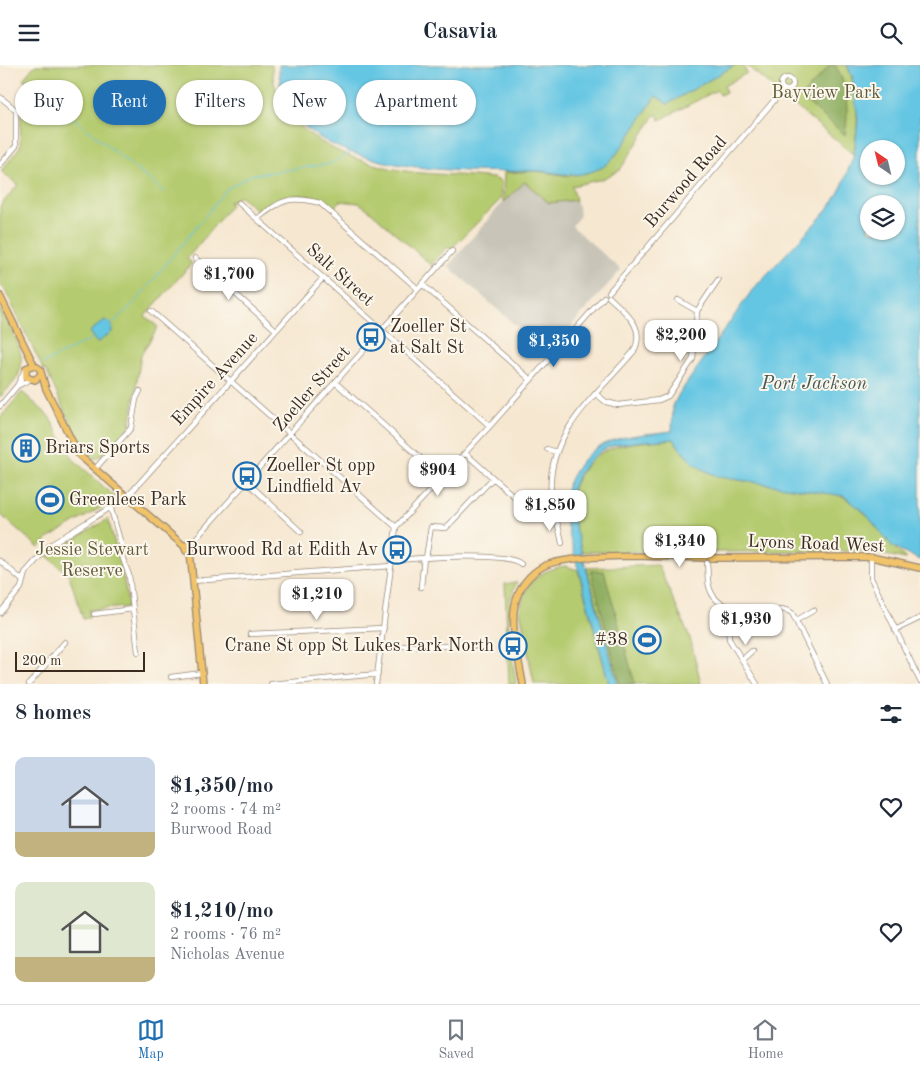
<!DOCTYPE html>
<html lang="en">
<head>
<meta charset="utf-8">
<style>
  :root { --surface:#fff; --page:#f2f2f3; --text:#1f2937; --muted:#747a83; --line:#e0e1e3; --accent:#1f6fb2 }
  body { margin:0; font-family:"Old Standard TT",serif; background:var(--page); color:var(--text); height:100vh; display:flex; flex-direction:column; font-size:19px; white-space:nowrap }
  * { box-sizing:border-box; margin:0 }
  p { font-size:16px; color:var(--muted) }
  .icon { flex:none; width:28px; height:28px; fill:none; stroke:currentColor; stroke-width:2; stroke-linecap:round; stroke-linejoin:round }
  .map { position:relative; height:619px; overflow:hidden }
  .sheet { display:flex; flex-direction:column; background:var(--surface); flex:1 }
  .sheet>* { flex:none }
  .banner { position:absolute; left:15px; top:15px; width:500px; height:45px; display:flex; gap:10px }
  .needle { width:32px; rotate:325deg }
  .controls { position:absolute; left:860px; top:75px; display:grid; gap:10px }
  .controls a { display:grid; place-items:center; width:45px; height:45px; border-radius:50%; background:var(--surface); box-shadow:0 1px 4px #0004; font-size:25px }
  .scale { position:absolute; left:15px; bottom:12px; width:130px; box-sizing:border-box; padding-left:5px; border:2px solid #3b2a1e; border-top:0; font-size:14px; line-height:18px; white-space:nowrap; color:#3b2a1e; -webkit-text-stroke:4px #fbf7ec; paint-order:stroke }
  .price { position:absolute; translate:-50% -42px; padding:0 11px; border-radius:10px; background:#fff; color:#222; font-size:16px; line-height:32px; filter:drop-shadow(0 1px 2px #0008) }
  .price::after { content:''; position:absolute; left:50%; top:30px; width:15px; height:11px; margin-left:-8px; background:inherit; clip-path:polygon(0 0,100% 0,50% 100%) }
  .price.current { background:var(--accent); color:#fff }
  ul { padding:0; list-style:none }
  li { display:flex; align-items:center; gap:15px; height:125px; padding:0 15px }
  li span { display:grid; place-items:center; flex:none; width:140px; height:100px; border-radius:10px; color:#555 }
  li>.icon { margin-inline-start:auto }
  span .icon { width:60px; height:60px; fill:#fffc; stroke-width:1 }
  li b { font-size:21px }
  h2 { display:flex; justify-content:space-between; align-items:center; height:60px; padding:0 15px; font-size:21px }
  .chip { padding:0 18px; border-radius:22px; background:var(--surface); box-shadow:0 1px 4px #0004; font-size:18px; line-height:45px }
  .chip.current { background:var(--accent); color:#fff }
  header { display:flex; justify-content:space-between; align-items:center; height:65px; padding:0 15px; background:var(--surface); font-size:22px; font-weight:600 }
  .menu { display:flex; justify-content:space-around; align-items:center; height:70px; border-top:1px solid var(--line); background:var(--surface); font-size:14px; color:var(--muted) }
  .menu a { display:grid; justify-items:center; gap:2px }
  .menu .current { color:var(--accent) }
  .map>svg:first-child { display:block }
  .industrial { fill:#c8c4b8 }
  .green { fill:#b5cb70; stroke:#787a47 }
  .forest { fill:#90af62; stroke:#666c40 }
  .water { fill:#65c6e3; stroke:#507880; fill-rule:evenodd }
  .lines { fill:none; stroke-linecap:round; stroke-linejoin:round }
  .stream { stroke:#65c6e3; stroke-width:1 }
  .minor-casing { stroke:#988877; stroke-width:6 }
  .major-casing { stroke:#988877; stroke-width:8 }
  .minor { stroke:#fff; stroke-width:4.5 }
  .major { stroke:#f1c36a; stroke-width:5.5 }
  .labels { text-anchor:middle; dominant-baseline:central; stroke-width:4; stroke-linejoin:round; paint-order:stroke }
  .park-label { font-size:18px; fill:#605a37; stroke:#fbf7ec }
  .street-label { font-size:18px; fill:#3b2a1e; stroke:#fbf7ec }
  .poi-label { font-size:18px; fill:#3b2a1e; stroke:#fbf7ec; text-anchor:start }
  .water-label { font-size:19px; font-style:italic; fill:#485959; stroke:#fbf7ec }
</style>
</head>
<body>
<header><svg class="icon" aria-label="menu" viewBox="0 0 24 24"><path d="M4 6h16M4 12h16M4 18h16"/></svg>Casavia<svg class="icon" aria-label="search" viewBox="0 0 24 24"><circle cx="10" cy="10" r="6"/><path d="M15 15l6 6"/></svg></header>
<div class="map">
<svg width="920" height="619" viewBox="0 0 920 619">
  <rect width="100%" height="100%" fill="#fbf7ec"/>
  <filter id="ink" filterUnits="userSpaceOnUse"><feTurbulence type="fractalNoise" baseFrequency=".02" numOctaves="2"/><feDisplacementMap in="SourceGraphic" scale="10" xChannelSelector="R" yChannelSelector="G"/><feConvolveMatrix kernelMatrix="1 2 1 2 8 2 1 2 1" color-interpolation-filters="sRGB"/></filter>
  <filter id="wash" filterUnits="userSpaceOnUse"><feTurbulence type="fractalNoise" baseFrequency=".0096" numOctaves="4" result="noise"/><feDisplacementMap in="SourceGraphic" scale="20" xChannelSelector="R" yChannelSelector="G"/><feGaussianBlur stdDeviation="1.12" result="paint"/><feColorMatrix in="noise" values="0 0 0 0 0 0 0 0 0 0 0 0 0 0 0 0 0 1.4 0 .05"/><feComposite in="paint" operator="in"/></filter>
  <g filter="url(#wash)">
    <rect width="100%" height="100%" fill="#f6e7d0"/>
    <path class="industrial" d="M525,117L549,138L576,135L580,150L572,161L621,205L547,288L448,201L503,137Z"/>
    <path class="green" d="M35,0H272C273,72 361,102 421,108C445,110 469,110 493,113L501,116V134L452,183H446L431,200L369,145L359,138L340,136L334,143C306,122 285,129 258,147L241,131L229,137L231,140L187,194L192,198L145,251L158,262L141,290L130,361L104,389L95,394L81,381L46,305L44,306L5,225L0,220V141L18,120L1,106L20,82L21,48H26L42,30L23,14Z
      M735,0H742L747,8L724,21L726,27L720,30L717,25L660,55L657,49L655,50L620,105L602,114L572,121L576,135L549,138L525,117L503,137L504,108L536,106L569,111L601,103L615,91L656,31L668,39Z
      M746,0H847C860,29 858,59 854,90Z
      M0,244C10,263 29,288 18,311C14,318 6,326 0,332Z
      M22,327L48,350L73,394L114,431V435L49,473L39,483L0,449V353Z
      M674,374C684,393 699,404 719,412L833,428C866,438 882,472 906,494L864,486L715,487L707,484L699,487H581C578,472 571,457 570,442C569,430 574,419 580,409C601,375 638,378 674,374Z
      M108,454C116,483 125,512 128,542L89,545V553L83,554L69,510L47,491Z
      M658,500L690,573L701,619H618L587,503Z
      M565,501L578,505L609,619H534L520,545C525,518 538,505 565,501Z
      M517,517C501,548 512,586 516,619H509L505,519Z"/>
    <path class="forest" d="M830,0H835C848,20 849,46 845,70L801,32Z
      M591,506H604L635,619H620Z"/>
    <path class="water" d="M279,0H735L668,39L656,31C643,48 618,95 601,103C569,117 560,105 530,106C457,108 275,109 279,0Z
      M847,0H920V495L892,481L865,448L844,431L719,412C698,404 685,393 674,374C655,376 634,376 615,380C592,386 572,412 570,435C570,443 572,451 574,458L618,619H609L563,447C563,431 567,419 575,406C597,369 634,371 672,366L673,341L679,329L753,224L820,153L834,136L842,121L854,90L858,55L852,11ZM869,84H896V111H869ZM869,139H896V166H869Z
      M105,255L112,260V267L97,278L89,267Z"/>
    <g class="lines">
      <path class="stream" d="M26,14L164,127
        M112,259L137,235L227,124L251,110L329,99L351,88
        M42,299L93,273"/>
    </g>
  </g>
  <g filter="url(#ink)">
    <g class="lines">
      <g class="minor-casing">
        <path id="minor" d="M781 19a6 6 0 1 1 12 0a6 6 0 1 1-12 0Z
          M0,32L16,45V81L0,100
          M239,138L490,361
          M257,154C280,135 290,130 320,138L418,224
          M195,193L276,265
          M422,219L531,315
          M609,227L784,24
          M678,235L697,246
          M151,246L396,462
          M336,318L443,413
          M17,321L29,315
          M596,329L606,337L618,340L659,335L668,331L693,294L697,246L718,215
          M0,341L17,321L25,305
          M547,384L556,387
          M465,388L535,450L545,454L556,452
          M95,404L131,363L136,334L140,326
          M247,417L301,467
          M111,444L121,479L123,494L129,510L138,587
          M562,478C559,462 553,445 551,428C546,368 599,328 634,286C646,262 626,248 609,232
          M191,479L452,186
          M871,492V513L920,616
          M426,493L431,462L446,463L493,413
          M0,496L22,515
          M392,496C414,493 508,486 521,499
          M707,498C708,505 707,514 709,521C716,549 748,544 769,544C777,544 785,543 792,548L827,619
          M193,516L391,501
          M421,522L424,493
          M730,543L728,556L729,574L757,619
          M0,548L21,523L25,508L49,481L127,432L323,213
          M94,549L133,544
          M797,555L814,545
          M895,565L920,553
          M250,569L384,563
          M381,581H476
          M743,594L752,586
          M171,612L202,608
          M29,619L65,577
          M271,619L378,609
          M376,619L396,462L490,361L604,232"/>
      </g>
      <g class="major-casing">
        <path id="major" d="M0,231L34,300L40,304L46,324L79,390L184,481L186,486H190
          M34,300L26,303V312L35,315L40,310
          M184,481L190,478L192,482L190,486L203,619
          M523,619C519,595 510,564 515,539C519,523 529,509 544,501C570,488 671,491 704,493L707,490L711,493L871,492L920,503"/>
      </g>
      <use href="#minor" class="minor"/>
      <use href="#major" class="major"/>
    </g>
  </g>
  <defs>
    <g id="bus-ring" transform="scale(1.4375)"><circle r="9.5" fill="#fbf7ec" stroke="#1f6fb2" stroke-width="1.5"/><path d="M-5-6H5V4H4V6H2V4H-2V6H-4V4H-5ZM-3.5-4V0h7V-4ZM-3.5 1.2v1.5H-2V1.2ZM2 1.2v1.5H3.5V1.2Z" fill="#1f6fb2"/></g>
    <g id="building-ring" transform="scale(1.4375)"><circle r="9.5" fill="#fbf7ec" stroke="#1f6fb2" stroke-width="1.5"/><path d="M-4-6H4V6H1V3H-1V6H-4ZM-2.5-4.3h1.7v1.8h-1.7ZM.8-4.3h1.7v1.8H.8ZM-2.5-1h1.7V.8h-1.7ZM.8-1h1.7V.8H.8Z" fill="#1f6fb2"/></g>
    <g id="stadium-ring" transform="scale(1.4375)"><circle r="9.5" fill="#fbf7ec" stroke="#1f6fb2" stroke-width="1.5"/><path d="M0-5a6.5 5 0 1 0 0 10a6.5 5 0 1 0 0-10ZM-3.5-1.8h7v3.6h-7Z" fill="#1f6fb2"/></g>
  </defs>
  <g fill-rule="evenodd">
    <use href="#bus-ring" x="371" y="272"/>
    <use href="#building-ring" x="26" y="383"/>
    <use href="#bus-ring" x="247" y="411"/>
    <use href="#stadium-ring" x="50" y="435"/>
    <use href="#bus-ring" x="397" y="485"/>
    <use href="#stadium-ring" x="647" y="575"/>
    <use href="#bus-ring" x="513" y="581"/>
  </g>
  <g class="labels">
    <g class="park-label">
      <text x="826" y="28">Bayview Park</text>
      <text x="92" y="485">Jessie Stewart<tspan x="92" dy="21">Reserve</tspan></text>
    </g>
    <g class="street-label">
      <text transform="translate(686 117) rotate(-49)">Burwood Road</text>
      <text transform="translate(340 210) rotate(42)">Salt Street</text>
      <text transform="translate(215 314) rotate(-48)">Empire Avenue</text>
      <text transform="translate(312 324) rotate(-49)">Zoeller Street</text>
      <text transform="translate(816 479) rotate(2)">Lyons Road West</text>
    </g>
    <g class="poi-label">
      <text x="390" y="262">Zoeller St<tspan x="390" dy="21">at Salt St</tspan></text>
      <text x="45" y="383">Briars Sports</text>
      <text x="266" y="401">Zoeller St opp<tspan x="266" dy="21">Lindfield Av</tspan></text>
      <text x="69" y="435">Greenlees Park</text>
      <text x="378" y="485" text-anchor="end">Burwood Rd at Edith Av</text>
      <text x="628" y="575" text-anchor="end">#38</text>
      <text x="494" y="581" text-anchor="end">Crane St opp St Lukes Park North</text>
    </g>
    <g class="water-label">
      <text x="814" y="319">Port Jackson</text>
    </g>
  </g>
</svg>
<div class="controls">
<a><svg class="needle" viewBox="-14 -14 28 28"><path d="M0-13l5 13h-10z" fill="#e53935"/><path d="M0 13l5-13h-10z" fill="#747a83"/></svg></a>
<a><svg class="icon" aria-label="layers" viewBox="0 0 24 24"><path d="M12 4l9 5-9 5-9-5zM3 14l9 5 9-5"/></svg></a>
</div>
<div class="scale">200 m</div>
<b class="price" style="left:229px;top:236px">$1,700</b>
<b class="price" style="left:681px;top:297px">$2,200</b>
<b class="price current" style="left:554px;top:303px">$1,350</b>
<b class="price" style="left:438px;top:432px">$904</b>
<b class="price" style="left:550px;top:467px">$1,850</b>
<b class="price" style="left:680px;top:503px">$1,340</b>
<b class="price" style="left:317px;top:556px">$1,210</b>
<b class="price" style="left:746px;top:581px">$1,930</b>
<div class="banner">
<a class="chip">Buy</a>
<a class="chip current">Rent</a>
<a class="chip">Filters</a>
<a class="chip">New</a>
<a class="chip">Apartment</a>
</div>
</div>
<section class="sheet">
<h2>8 homes<svg class="icon" aria-label="filters" viewBox="0 0 24 24"><path d="M4 7h16M4 17h16"/><circle cx="9" cy="7" r="2"/><circle cx="15" cy="17" r="2"/></svg></h2>
<ul>
<li><span style="background:linear-gradient(#c9d6e8 75%,#c2b280 0)"><svg class="icon" aria-label="home" viewBox="0 0 24 24"><path d="M3 11l9-7 9 7M6 9v11h12V9"/></svg></span><div><b>$1,350/mo</b><p>2 rooms · 74 m²</p><p>Burwood Road</p></div><svg class="icon" aria-label="heart" viewBox="0 0 24 24"><path d="M12 20l-8-8c-3-5 5-10 8-4 3-6 11-1 8 4z"/></svg></li>
<li><span style="background:linear-gradient(#dfe7d0 75%,#c2b280 0)"><svg class="icon" aria-label="home" viewBox="0 0 24 24"><path d="M3 11l9-7 9 7M6 9v11h12V9"/></svg></span><div><b>$1,210/mo</b><p>2 rooms · 76 m²</p><p>Nicholas Avenue</p></div><svg class="icon" aria-label="heart" viewBox="0 0 24 24"><path d="M12 20l-8-8c-3-5 5-10 8-4 3-6 11-1 8 4z"/></svg></li>
</ul>
</section>
<nav class="menu">
<a class="current"><svg class="icon" aria-label="map" viewBox="0 0 24 24"><path d="M3 6l6-2 6 2 6-2v14l-6 2-6-2-6 2zM9 4v14M15 6v14"/></svg>Map</a>
<a><svg class="icon" aria-label="saved" viewBox="0 0 24 24"><path d="M7 4h10v16l-5-4-5 4z"/></svg>Saved</a>
<a><svg class="icon" aria-label="home" viewBox="0 0 24 24"><path d="M3 11l9-7 9 7M6 9v11h12V9"/></svg>Home</a>
</nav>
</body>
</html>
